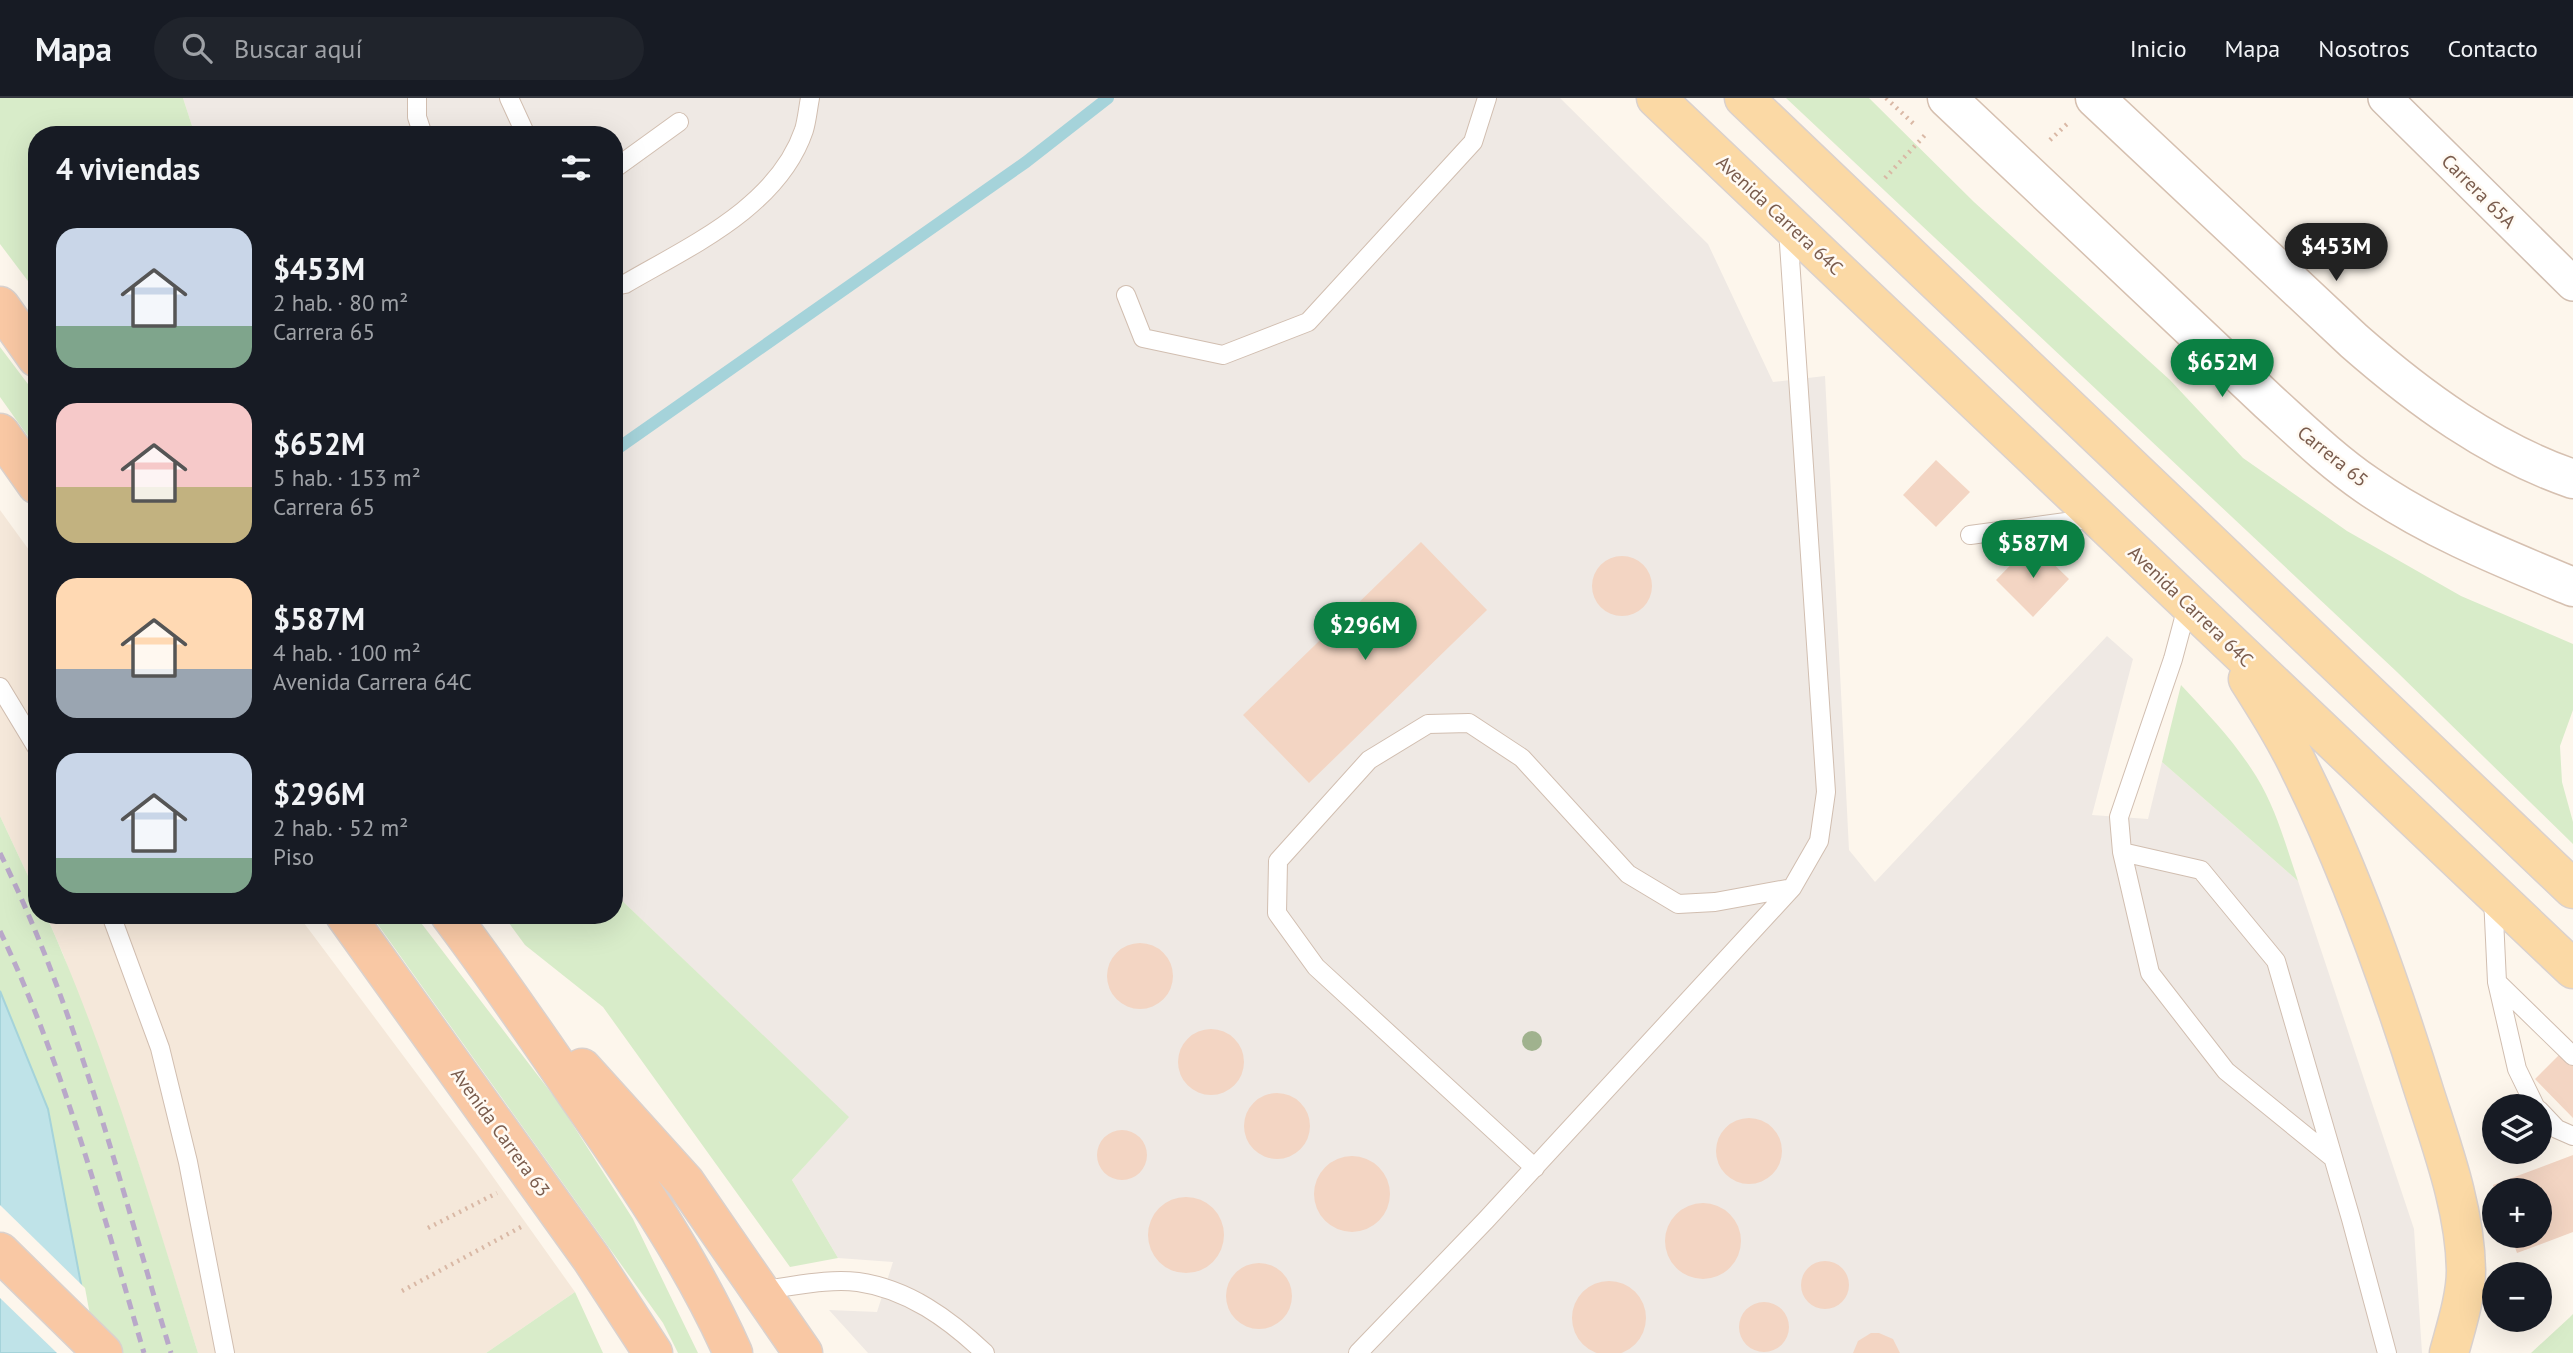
<!DOCTYPE html>
<html lang="es">
<head>
<meta charset="utf-8">
<style>
  :root { --surface:#171b24; --page:#20242c; --text:#f1f3f6; --muted:#9ea1a6; --line:#363941; --accent:#0b8043 }
  body { margin:0; font-family:"PT Sans",sans-serif; background:var(--page); color:var(--text); height:100vh; display:flex; flex-direction:column; font-size:26px; white-space:nowrap }
  * { box-sizing:border-box; margin:0 }
  p { font-size:23px; color:var(--muted) }
  .icon { flex:none; width:38px; height:38px; fill:none; stroke:currentColor; stroke-width:2; stroke-linecap:round; stroke-linejoin:round }
  .map { position:relative; flex:1; overflow:hidden }
  .side { position:absolute; left:28px; top:28px; width:595px; height:798px; display:flex; flex-direction:column; background:var(--surface); border-radius:28px; box-shadow:0 7px 28px #0002 }
  .side>* { flex:none }
  .controls { position:absolute; left:2482px; top:996px; display:grid; gap:14px }
  .controls a { display:grid; place-items:center; width:70px; height:70px; border-radius:50%; background:var(--surface); box-shadow:0 7px 28px #0002; font-size:35px }
  .price { position:absolute; translate:-50% -60px; padding:0 16px; border-radius:24px; background:var(--accent); color:#fff; font-size:23px; line-height:46px; filter:drop-shadow(0 2px 4px #0008) }
  .price::after { content:''; position:absolute; left:50%; top:42px; width:21px; height:16px; margin-left:-10px; background:inherit; clip-path:polygon(0 0,100% 0,50% 100%) }
  .price.on { background:#222; color:#fff }
  ul { padding:0; list-style:none }
  li { display:flex; align-items:center; gap:21px; height:175px; padding:0 28px }
  li span { display:grid; place-items:center; flex:none; width:196px; height:140px; border-radius:21px; color:#555 }
  li>.icon { margin-inline-start:auto }
  span .icon { width:84px; height:84px; fill:#fffc; stroke-width:1 }
  li b { font-size:30px }
  h2 { display:flex; justify-content:space-between; align-items:center; height:84px; padding:0 28px; font-size:30px }
  header { display:flex; align-items:center; gap:42px; box-sizing:border-box; height:98px; padding:0 35px; background:var(--surface); border-bottom:2px solid var(--line) }
  header strong { font-size:33px }
  nav { display:flex; gap:38px; margin-inline-start:auto; font-size:24px }
  .search { width:490px; height:63px; background:var(--page); display:flex; align-items:center; gap:18px; box-sizing:border-box; padding:0 24px; border-radius:38px; color:var(--muted); font-size:26px }
  .map>svg:first-child { display:block }
  .residential { fill:#f5e8da }
  .industrial { fill:#efe9e4 }
  .green { fill:#d8ecc9 }
  .water { fill:#bfe3e8; stroke:#a5d3da; stroke-width:2 }
  .pier { fill:#fdf6ec }
  .lines { fill:none; stroke-linecap:round; stroke-linejoin:round }
  .stream { stroke:#a5d3da; stroke-width:12 }
  .building { fill:#f3d5c3 }
  .service-casing { stroke:#d1beb0; stroke-width:20 }
  .minor-casing { stroke:#d1beb0; stroke-width:36 }
  .secondary-casing { stroke:#d6c0b0; stroke-width:41 }
  .primary-casing { stroke:#dad1cd; stroke-width:41 }
  .trunk-casing { stroke:#dad1cd; stroke-width:41 }
  .path { stroke:#d9b8a5; stroke-width:4.5; stroke-dasharray:2 5; stroke-linecap:butt }
  .service { stroke:#fff; stroke-width:18 }
  .minor { stroke:#fff; stroke-width:33 }
  .secondary { stroke:#fff; stroke-width:38 }
  .primary { stroke:#fbd9a5; stroke-width:38 }
  .trunk { stroke:#f9c8a4; stroke-width:38 }
  .rail { stroke:#b9a8c9; stroke-width:5; stroke-dasharray:10 7; stroke-linecap:butt }
  .tree { fill:#a0b28e }
  .labels { text-anchor:middle; dominant-baseline:central; stroke-width:5; stroke-linejoin:round; paint-order:stroke }
  .street-label { font-size:19px; fill:#7a5c4d; stroke:#fffaf3 }
</style>
</head>
<body>
<header>
<strong>Mapa</strong>
<div class="search"><svg class="icon" aria-label="search" viewBox="0 0 24 24"><circle cx="10" cy="10" r="6"/><path d="M15 15l6 6"/></svg>Buscar aquí</div>
<nav><a>Inicio</a><a>Mapa</a><a>Nosotros</a><a>Contacto</a></nav>
</header>
<div class="map">
<svg width="2573" height="1255" viewBox="0 0 2573 1255">
  <rect width="100%" height="100%" fill="#fdf6ec"/>
  <path class="residential" d="M0,412L37,463V797L0,718Z
    M46,817H298L476,1055L575,1194L486,1255H198L130,1039L63,856Z"/>
  <path class="industrial" d="M183,0H1560L1708,146L1773,284L1825,278L1849,752L1875,784L2107,538L2133,561L2092,717L2148,721L2162,664L2298,783L2414,1131L2422,1255H868L829,1212L877,1214L893,1164L838,1160L792,1082L848,1019L614,795V37H195Z"/>
  <path class="green" d="M0,0H183L195,37H37V195L0,146Z
    M1786,0H1869L1974,104L2170,282L2243,360L2347,433L2461,498L2573,546V612L2560,648L2562,684L2573,724V746L2397,574Z
    M0,249L37,298V351L0,299Z
    M2181,587C2208,616 2235,644 2256,678C2276,710 2286,748 2298,783L2162,664Z
    M0,718L37,797V817H46C109,958 152,1108 198,1255H94L48,1011L0,893Z
    M614,795L849,1019L792,1082L838,1160L790,1169L603,909L525,847L503,817H614Z
    M371,817H415L559,1005L633,1121L698,1255H678L663,1225Z
    M575,1194L603,1255H486Z
    M2573,1216V1255H2531L2569,1220Z"/>
  <path class="water" d="M0,893L48,1011L94,1255H0Z"/>
  <path class="pier" d="M0,1107L85,1190L97,1255H57L0,1200Z"/>
  <g class="lines">
    <path class="stream" d="M614,353L1026,64L1108,0"/>
  </g>
  <path class="building" d="M1936,362L1970,394L1936,429L1903,397Z
    M1421,444L1487,512L1309,685L1243,617Z
    M2032,445L2069,481L2033,519L1996,482Z
    M1592 488a30 30 0 1 1 60 0a30 30 0 1 1-60 0Z
    M1107 878a33 33 0 1 1 66 0a33 33 0 1 1-66 0Z
    M1178 964a33 33 0 1 1 66 0a33 33 0 1 1-66 0Z
    M2564,952L2573,960V1020L2535,981Z
    M1244 1028a33 33 0 1 1 66 0a33 33 0 1 1-66 0Z
    M1716 1053a33 33 0 1 1 66 0a33 33 0 1 1-66 0Z
    M1097 1057a25 25 0 1 1 50 0a25 25 0 1 1-50 0Z
    M2573,1057V1134L2517,1155L2511,1138H2539V1092H2494L2493,1087Z
    M1314 1096a38 38 0 1 1 76 0a38 38 0 1 1-76 0Z
    M1148 1137a38 38 0 1 1 76 0a38 38 0 1 1-76 0Z
    M1665 1143a38 38 0 1 1 76 0a38 38 0 1 1-76 0Z
    M1801 1187a24 24 0 1 1 48 0a24 24 0 1 1-48 0Z
    M1226 1198a33 33 0 1 1 66 0a33 33 0 1 1-66 0Z
    M1572 1220a37 37 0 1 1 74 0a37 37 0 1 1-74 0Z
    M1739 1229a25 25 0 1 1 50 0a25 25 0 1 1-50 0Z
    M1871,1235H1879L1893,1241L1900,1255H1853L1858,1243Z"/>
  <g class="lines">
    <g class="service-casing">
      <path id="service" d="M417,0V19L423,37
        M509,0L526,37
        M614,71L679,24
        M614,188L625,186C690,148 778,109 804,32C807,22 808,10 810,0
        M1126,197L1143,240L1223,257L1308,224L1473,44L1487,0
        M1970,437L2095,420
        M2188,505L2173,561L2119,719L2122,754L2201,772L2276,863L2351,1121L2387,1255
        M0,589L37,650
        M2122,754L2150,875L2226,973L2333,1060
        M2493,799L2497,884L2573,958
        M111,817L160,950L188,1064L225,1255
        M2497,884L2517,971L2535,1008
        M2539,1012L2557,1031L2573,1038
        M1535,1070L1316,869L1277,815L1278,763L1369,662L1428,626L1469,625L1522,660L1628,776L1678,806L1715,804L1792,790
        M760,1192C792,1189 826,1180 858,1184C908,1191 949,1221 985,1255
        M1358,1255L1486,1122L1792,790L1819,743L1826,694L1788,131"/>
    </g>
    <g class="minor-casing">
      <path id="minor" d="M2385,0L2573,186"/>
    </g>
    <g class="secondary-casing">
      <path id="secondary" d="M1947,0L2269,304C2301,333 2332,363 2367,387C2430,431 2503,460 2573,489
        M2095,0L2354,243C2419,300 2491,353 2573,381"/>
    </g>
    <g class="primary-casing">
      <path id="primary" d="M1656,0L2573,871
        M1744,0L2573,791
        M2248,581C2267,611 2286,641 2301,673C2352,776 2391,887 2425,996C2443,1052 2465,1112 2466,1172C2466,1199 2456,1229 2449,1255"/>
    </g>
    <g class="trunk-casing">
      <path id="trunk" d="M0,208L37,260
        M0,335L37,387
        M345,817L591,1160L653,1255
        M450,817C496,878 539,941 582,1004C638,1085 693,1165 733,1255
        M582,970L685,1084L803,1255
        M0,1154L103,1255"/>
    </g>
    <path class="path" d="M1886,0L1916,28
      M2050,42L2067,26
      M1885,80L1925,37
      M428,1130L497,1095
      M402,1193L521,1129"/>
    <use href="#service" class="service"/>
    <use href="#minor" class="minor"/>
    <use href="#secondary" class="secondary"/>
    <use href="#primary" class="primary"/>
    <use href="#trunk" class="trunk"/>
    <path class="rail" d="M0,755C78,913 120,1087 171,1255
      M0,833C64,968 102,1112 144,1255"/>
  </g>
  <circle class="tree" cx="1532" cy="943" r="10"/>
  <g class="labels">
    <g class="street-label">
      <text transform="translate(2479 93) rotate(45)">Carrera 65A</text>
      <text transform="translate(1780 117) rotate(43)">Avenida Carrera 64C</text>
      <text transform="translate(2333 358) rotate(39)">Carrera 65</text>
      <text transform="translate(2191 508) rotate(44)">Avenida Carrera 64C</text>
      <text transform="translate(501 1034) rotate(54)">Avenida Carrera 63</text>
    </g>
  </g>
</svg>
<div class="controls">
<a><svg class="icon" aria-label="layers" viewBox="0 0 24 24"><path d="M12 4l9 5-9 5-9-5zM3 14l9 5 9-5"/></svg></a>
<a>+</a>
<a>−</a>
</div>
<b class="price on" style="left:2336px;top:185px">$453M</b>
<b class="price" style="left:2222px;top:301px">$652M</b>
<b class="price" style="left:2033px;top:482px">$587M</b>
<b class="price" style="left:1365px;top:564px">$296M</b>
<section class="side">
<h2>4 viviendas<svg class="icon" aria-label="filters" viewBox="0 0 24 24"><path d="M4 7h16M4 17h16"/><circle cx="9" cy="7" r="2"/><circle cx="15" cy="17" r="2"/></svg></h2>
<ul>
<li><span style="background:linear-gradient(#c9d6e8 70%,#7fa58c 0)"><svg class="icon" aria-label="home" viewBox="0 0 24 24"><path d="M3 11l9-7 9 7M6 9v11h12V9"/></svg></span><div><b>$453M</b><p>2 hab. · 80 m²</p><p>Carrera 65</p></div></li>
<li><span style="background:linear-gradient(#f6c9c9 60%,#c2b280 0)"><svg class="icon" aria-label="home" viewBox="0 0 24 24"><path d="M3 11l9-7 9 7M6 9v11h12V9"/></svg></span><div><b>$652M</b><p>5 hab. · 153 m²</p><p>Carrera 65</p></div></li>
<li><span style="background:linear-gradient(#ffd9b3 65%,#9aa5b1 0)"><svg class="icon" aria-label="home" viewBox="0 0 24 24"><path d="M3 11l9-7 9 7M6 9v11h12V9"/></svg></span><div><b>$587M</b><p>4 hab. · 100 m²</p><p>Avenida Carrera 64C</p></div></li>
<li><span style="background:linear-gradient(#c9d6e8 75%,#7fa58c 0)"><svg class="icon" aria-label="home" viewBox="0 0 24 24"><path d="M3 11l9-7 9 7M6 9v11h12V9"/></svg></span><div><b>$296M</b><p>2 hab. · 52 m²</p><p>Piso</p></div></li>
</ul>
</section>
</div>
</body>
</html>
